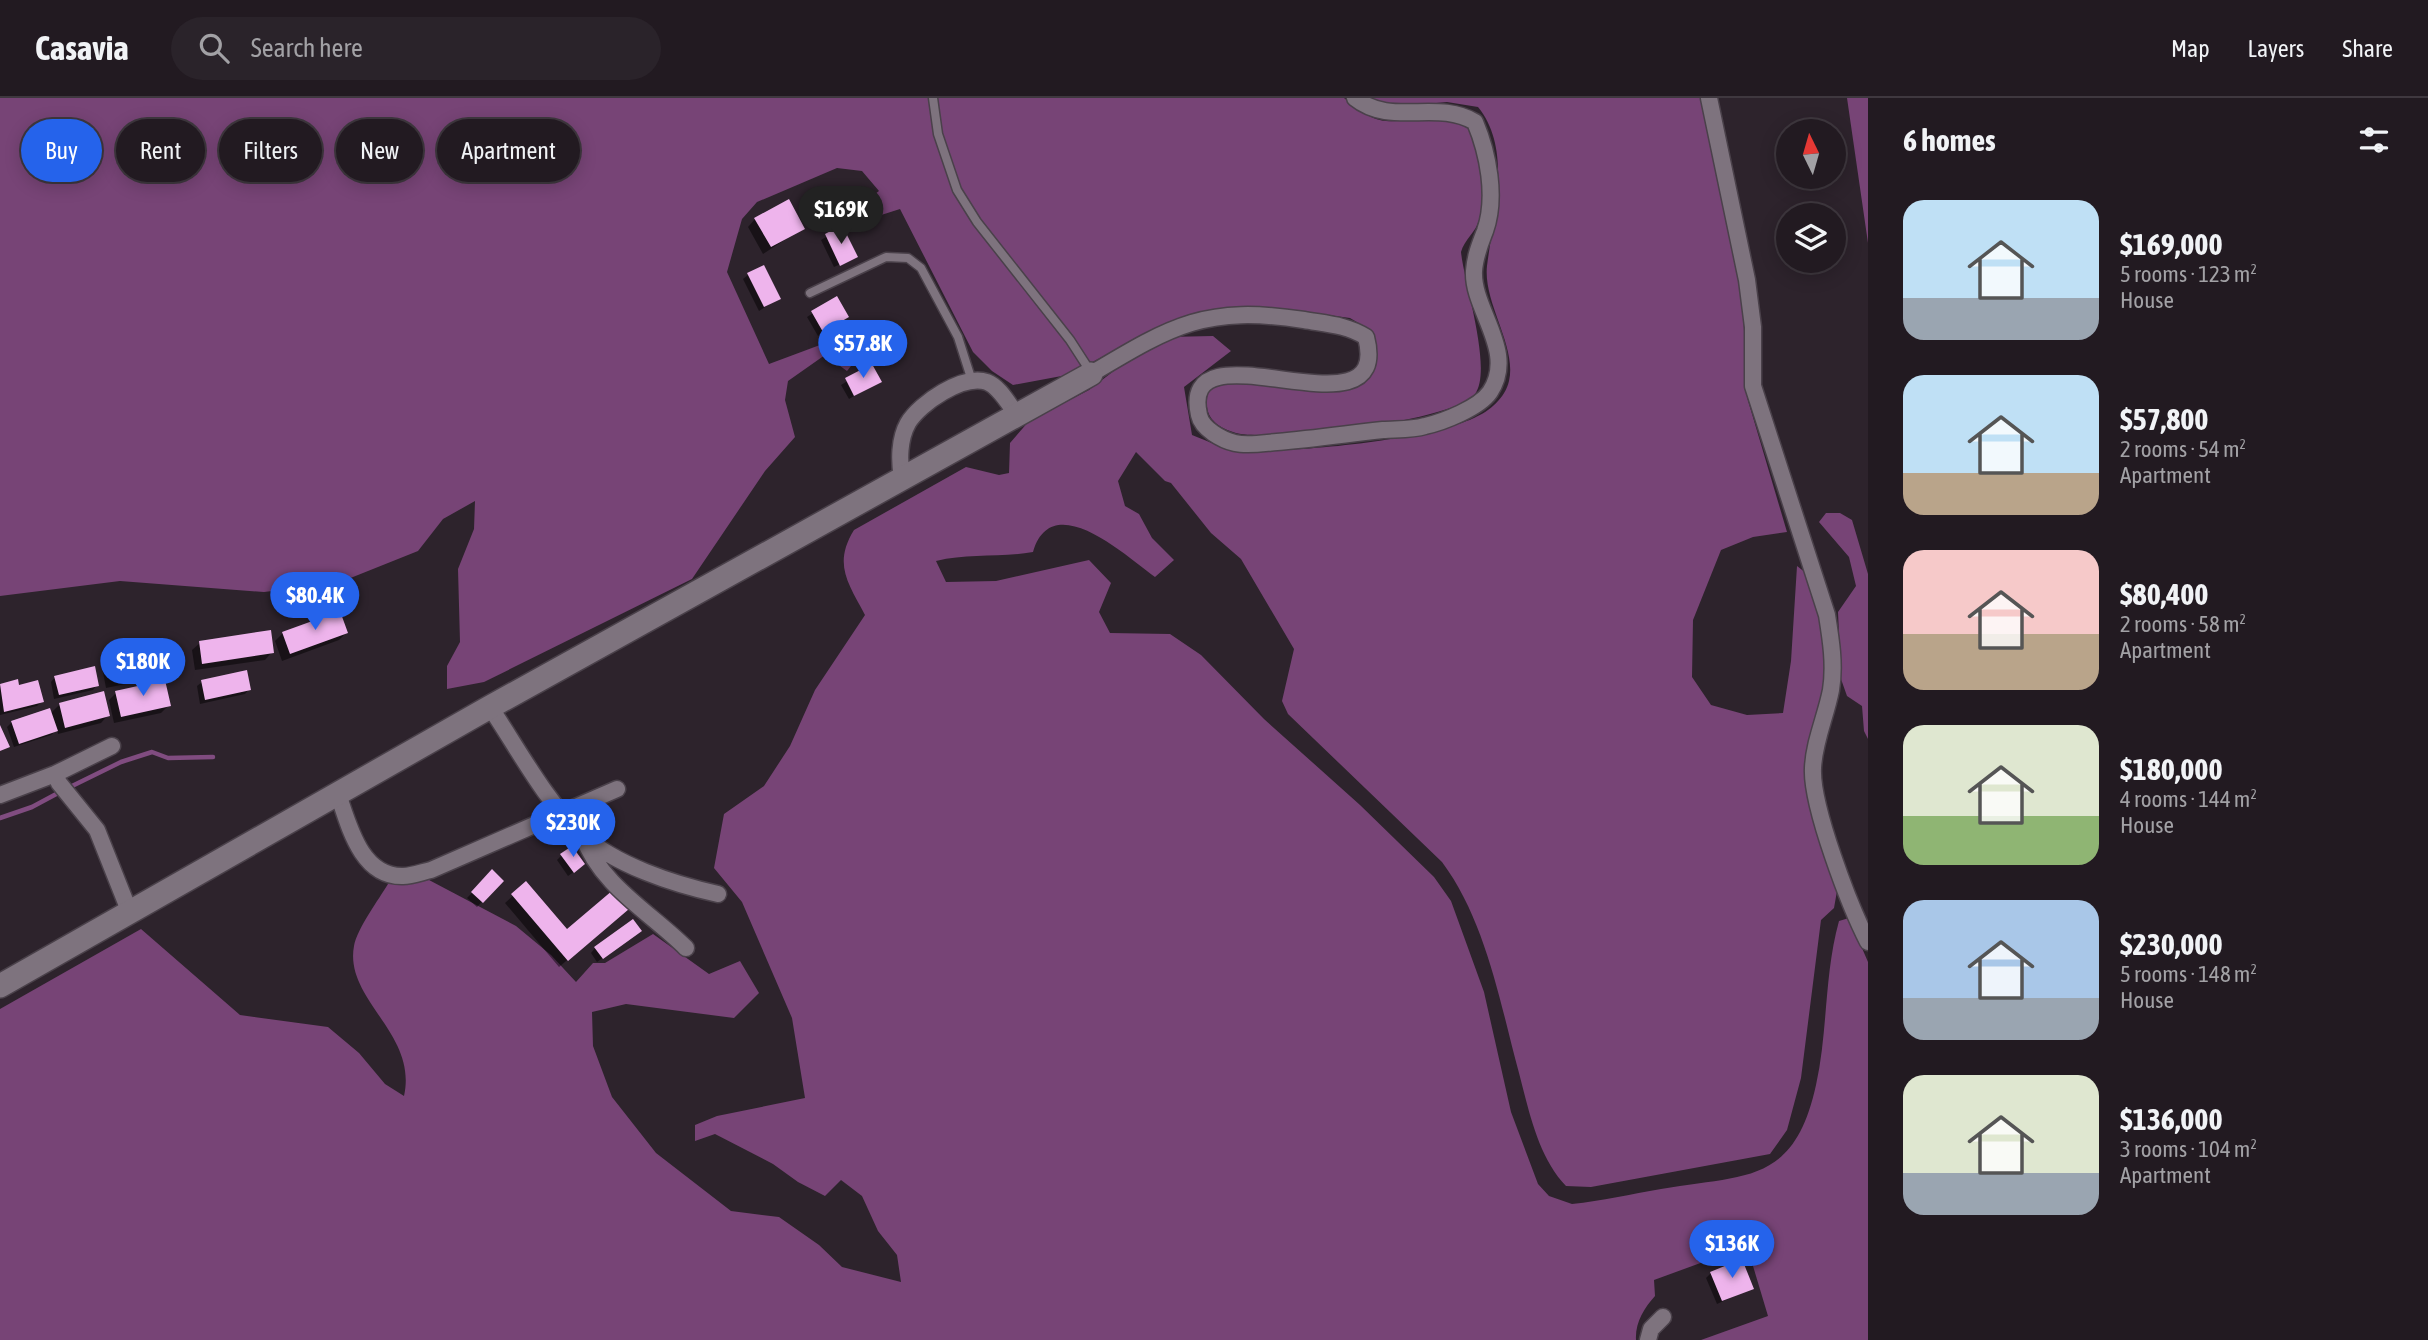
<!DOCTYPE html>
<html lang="en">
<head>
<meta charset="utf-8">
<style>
  :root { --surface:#221a21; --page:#2a232a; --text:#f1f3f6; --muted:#a2a1a5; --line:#3f383f; --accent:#2563eb }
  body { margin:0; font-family:"Asap Condensed",sans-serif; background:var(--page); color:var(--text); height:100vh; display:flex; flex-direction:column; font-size:26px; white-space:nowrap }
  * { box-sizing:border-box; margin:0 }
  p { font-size:23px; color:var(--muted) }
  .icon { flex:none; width:38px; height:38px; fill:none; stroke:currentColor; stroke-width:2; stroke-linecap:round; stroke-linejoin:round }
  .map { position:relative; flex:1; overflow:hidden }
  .details { display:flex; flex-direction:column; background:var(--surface); width:560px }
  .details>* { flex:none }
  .banner { position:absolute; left:21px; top:21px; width:665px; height:63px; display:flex; gap:14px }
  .needle { width:46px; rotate:355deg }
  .tools { position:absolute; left:1776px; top:21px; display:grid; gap:14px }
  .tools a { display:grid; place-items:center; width:70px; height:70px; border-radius:50%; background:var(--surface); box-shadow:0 4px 18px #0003,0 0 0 2px var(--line); font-size:35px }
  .price { position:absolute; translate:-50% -60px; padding:0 16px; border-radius:24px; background:var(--accent); color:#fff; font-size:23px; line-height:46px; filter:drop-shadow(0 2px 4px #0008) }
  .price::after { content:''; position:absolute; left:50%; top:42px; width:21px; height:16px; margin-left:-10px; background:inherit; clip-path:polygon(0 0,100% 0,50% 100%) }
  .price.active { background:#222; color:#fff }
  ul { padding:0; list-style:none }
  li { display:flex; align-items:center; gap:21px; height:175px; padding:0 35px }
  li span { display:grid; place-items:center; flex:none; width:196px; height:140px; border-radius:21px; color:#555 }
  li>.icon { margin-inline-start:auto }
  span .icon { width:84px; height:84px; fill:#fffc; stroke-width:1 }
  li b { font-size:30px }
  h2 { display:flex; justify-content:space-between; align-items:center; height:84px; padding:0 35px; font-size:30px }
  .pill { padding:0 24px; border-radius:32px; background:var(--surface); box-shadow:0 4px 18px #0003,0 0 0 2px var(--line); font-size:24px; line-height:63px }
  .pill.active { background:var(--accent); color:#fff }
  header { display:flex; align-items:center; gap:42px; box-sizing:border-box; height:98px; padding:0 35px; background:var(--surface); border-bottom:2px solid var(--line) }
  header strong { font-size:33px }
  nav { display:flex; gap:38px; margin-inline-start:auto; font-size:24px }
  .search { width:490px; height:63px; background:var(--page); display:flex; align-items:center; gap:18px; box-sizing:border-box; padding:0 24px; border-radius:38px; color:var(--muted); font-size:26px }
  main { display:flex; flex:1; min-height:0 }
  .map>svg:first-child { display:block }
  .forest { fill:#774476 }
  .shadow { fill:#0007 }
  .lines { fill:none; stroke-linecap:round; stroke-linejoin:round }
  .stream { stroke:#804c80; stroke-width:4.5 }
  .building { fill:#eeb4ec }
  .lane-casing { stroke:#4a414a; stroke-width:11 }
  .street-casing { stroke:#4a414a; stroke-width:19 }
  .secondary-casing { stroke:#4a414a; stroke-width:26 }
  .lane { stroke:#7e737e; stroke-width:8 }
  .street { stroke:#7e737e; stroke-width:16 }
  .secondary { stroke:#7e737e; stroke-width:23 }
</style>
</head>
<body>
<header>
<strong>Casavia</strong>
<div class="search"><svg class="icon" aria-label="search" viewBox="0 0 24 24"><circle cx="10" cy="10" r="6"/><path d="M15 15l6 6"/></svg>Search here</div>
<nav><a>Map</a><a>Layers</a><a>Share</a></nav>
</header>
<main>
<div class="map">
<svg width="1868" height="1242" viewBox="0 0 1868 1242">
  <rect width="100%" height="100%" fill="#2d232c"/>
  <path class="forest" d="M0,0H1344C1357,9 1369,22 1386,23C1406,25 1430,15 1450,19C1489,27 1487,92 1479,122C1476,134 1464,142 1461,154C1464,185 1493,272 1475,296C1454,324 1270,344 1236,335C1219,330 1205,321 1207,302C1207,294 1211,289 1217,285L1367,278L1376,262V245L1367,230L1350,220L1299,213L1226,212L1147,236L1067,277L1013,287L992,273L973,254L900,111L853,126L840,121L879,93L862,73L837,70L757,104L742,121L727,174L769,266L828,244L846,254L851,268L847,273L825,257L788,283L785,302L795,339L765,373L692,481L484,584L447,591V568L460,544L458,471L474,431L475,403L443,421L418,453L338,485L264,494L120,483L0,498Z
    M1370,0H1700L1742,189L1747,299L1787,434L1753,439L1721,452L1693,522L1692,579L1711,607L1747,617L1783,615L1791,563L1797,468L1806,475L1820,522L1828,571L1805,660L1810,705L1837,793L1834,810L1821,822L1801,980L1787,1032L1770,1056L1591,1089L1566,1088C1538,1059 1529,1013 1519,975C1500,905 1486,823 1442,764L1288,616L1282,603L1294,551L1241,461L1211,435L1171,385L1165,383L1136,354L1118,383L1125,408L1139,416L1152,440L1174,462L1155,479C1126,458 1052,389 1033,454C1000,460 968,455 936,463L946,484L996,483L1089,462L1111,485L1099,514L1110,535L1170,536L1201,557L1264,621L1360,707L1434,779L1451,803L1484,894L1511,1014L1538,1086L1549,1098L1572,1106C1602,1103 1631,1096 1661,1091C1744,1076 1794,1088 1816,987C1828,933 1824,877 1839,823L1849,820L1868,864V1242H1701L1768,1218L1747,1148L1654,1182L1655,1198C1644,1210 1635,1225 1636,1242H0V911L141,831L240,917L328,929L359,955L385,986L404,998C418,935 344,902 354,848C357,831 379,801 388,786L429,782L516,828L551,857L576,884L593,865H605L653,836L709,876L740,863L759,895L734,920L626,906L592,914L593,948L612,999L656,1055L731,1113L779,1119L819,1147L842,1169L901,1184L897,1157L878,1133L862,1098L841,1082L825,1098L798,1084L773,1066L715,1036L695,1043V1027L717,1018L805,1000L792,920L742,804L714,770L724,716L764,688L790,648L815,592L865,517C848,485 833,466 854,432L966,369L999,377L1009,375L1010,345L1029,323L1089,292L1128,262L1167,239L1213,238L1231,253L1184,289L1192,337C1205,342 1219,349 1232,351C1286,357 1426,342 1474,320C1490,313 1505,300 1509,283C1517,248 1483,205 1487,168C1493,119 1513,52 1478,9L1447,4L1393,9Z
    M1847,0H1868V145Z
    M1826,415H1840L1852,422L1868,476V641L1864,633L1862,608L1847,598L1841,581L1838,514L1856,488L1849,459L1819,424Z"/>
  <path class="shadow" d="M755,121L803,130L763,156L748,129Z
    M841,130L856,159L834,169L821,142Z
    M748,177L779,200L759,213L743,181Z
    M836,200L847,219L818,238L807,219Z
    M872,268L879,283L849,301L841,287Z
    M283,535H346L339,542L282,563L275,543Z
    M200,545L272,554L265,562L195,572L192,552Z
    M110,562L162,573L155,580L106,590L102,569Z
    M55,579L97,587L93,592L54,601L51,584Z
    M16,583L18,589L42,603L37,608L0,617V588Z
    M202,584L249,591L245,596L200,606L197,588Z
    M116,595L169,607L161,615L114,625L109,602Z
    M59,607L108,617L101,625L58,636L57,632L51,637L14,649L7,629L12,624L50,616Z
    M561,758L578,771L568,778L557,762Z
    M492,774L502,783L477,809L467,800Z
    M526,786L567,834L619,818L559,869L505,805Z
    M635,837L597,864L591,855L595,850Z
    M1711,1175L1752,1190L1717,1206L1706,1180Z"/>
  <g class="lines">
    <path class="stream" d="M68,690L121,664L152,654L168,660L213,659
      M0,720L32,709L60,694"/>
  </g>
  <path class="building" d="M789,101L805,131L771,149L754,120Z
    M842,127L858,159L840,168L825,136Z
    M764,167L781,201L764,209L747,175Z
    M837,198L849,219L823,234L811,213Z
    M872,266L882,284L854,298L845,280Z
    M340,513L348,535L290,556L282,534Z
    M271,532L274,555L202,566L199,543Z
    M160,550L164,573L114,584L109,560Z
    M95,568L99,588L59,597L54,578Z
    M247,572L251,592L205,602L201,582Z
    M18,581L19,587L38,582L44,604L4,614L0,586Z
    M165,582L171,608L121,619L115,593Z
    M104,593L110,618L65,630L59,605Z
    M50,610L58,633L19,646L11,623Z
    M0,627L10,649L0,653Z
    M572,748L585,766L574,775L560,756Z
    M492,771L504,783L483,805L471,794Z
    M526,783L567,831L613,792L629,811L568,863L511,796Z
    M633,821L642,833L603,861L594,849Z
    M1742,1161L1754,1191L1722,1203L1710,1174Z"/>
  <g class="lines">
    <g class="lane-casing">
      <path id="lane" d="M933,0L938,36L957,92L977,124L1070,242L1090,273
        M810,195L886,159L908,160L921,170L958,239L972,283"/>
    </g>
    <g class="street-casing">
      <path id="street" d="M1709,0L1747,182L1753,229V288L1827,517C1831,542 1835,567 1831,592C1826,618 1814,644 1813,670C1811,708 1850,809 1868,844
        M1091,276C1173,227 1206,207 1304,222C1327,226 1347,227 1366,239C1394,347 1177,219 1199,317C1202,331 1222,342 1235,345C1248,348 1264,345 1277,344C1313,341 1347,336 1383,332C1396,331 1412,332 1425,328C1443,324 1479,310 1490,294C1517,253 1472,212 1474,173C1475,158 1480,146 1485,133C1497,99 1488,55 1475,24C1437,1 1391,29 1355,0
        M902,379C899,363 899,341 908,325C920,305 963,276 987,284C1000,289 1009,307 1017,317
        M490,609C517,649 546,704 581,736C615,767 673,786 718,796
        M55,676L59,685L97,732L130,815
        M338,696C349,728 361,779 403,778C412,778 422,774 431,772L617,691
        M0,697L55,676L112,648
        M583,738C600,787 651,815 686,850
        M1648,1242L1651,1231L1663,1219"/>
    </g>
    <g class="secondary-casing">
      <path id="secondary" d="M0,888L490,609L1091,276"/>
    </g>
    <use href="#lane" class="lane"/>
    <use href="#street" class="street"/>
    <use href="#secondary" class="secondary"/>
  </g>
</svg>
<div class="tools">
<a><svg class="needle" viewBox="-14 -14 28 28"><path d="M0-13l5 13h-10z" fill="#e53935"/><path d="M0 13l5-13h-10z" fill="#a2a1a5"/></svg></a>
<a><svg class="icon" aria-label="layers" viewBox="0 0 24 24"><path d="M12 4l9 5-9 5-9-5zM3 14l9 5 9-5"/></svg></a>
</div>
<b class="price active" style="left:841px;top:148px">$169K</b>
<b class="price" style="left:863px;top:282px">$57.8K</b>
<b class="price" style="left:315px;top:534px">$80.4K</b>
<b class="price" style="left:143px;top:600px">$180K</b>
<b class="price" style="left:573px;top:761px">$230K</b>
<b class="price" style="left:1732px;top:1182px">$136K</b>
<div class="banner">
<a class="pill active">Buy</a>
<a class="pill">Rent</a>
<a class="pill">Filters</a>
<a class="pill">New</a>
<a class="pill">Apartment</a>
</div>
</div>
<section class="details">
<h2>6 homes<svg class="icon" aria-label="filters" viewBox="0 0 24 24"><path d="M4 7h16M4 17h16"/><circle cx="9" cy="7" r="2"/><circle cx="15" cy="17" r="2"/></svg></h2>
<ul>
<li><span style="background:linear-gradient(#bfe0f5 70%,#9aa5b1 0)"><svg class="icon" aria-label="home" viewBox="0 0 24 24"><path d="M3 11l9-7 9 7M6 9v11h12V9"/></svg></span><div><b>$169,000</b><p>5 rooms · 123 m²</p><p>House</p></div></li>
<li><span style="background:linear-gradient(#bfe0f5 70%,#b9a48a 0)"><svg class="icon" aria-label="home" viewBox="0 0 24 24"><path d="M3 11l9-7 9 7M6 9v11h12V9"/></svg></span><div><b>$57,800</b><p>2 rooms · 54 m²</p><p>Apartment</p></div></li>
<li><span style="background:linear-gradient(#f6c9c9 60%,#b9a48a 0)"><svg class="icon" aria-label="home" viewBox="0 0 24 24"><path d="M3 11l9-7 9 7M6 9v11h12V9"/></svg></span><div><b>$80,400</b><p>2 rooms · 58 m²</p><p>Apartment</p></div></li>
<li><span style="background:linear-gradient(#dfe7d0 65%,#8fb573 0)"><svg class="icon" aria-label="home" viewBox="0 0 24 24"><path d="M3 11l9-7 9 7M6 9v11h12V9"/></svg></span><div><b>$180,000</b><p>4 rooms · 144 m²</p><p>House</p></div></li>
<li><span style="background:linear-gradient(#a9c7e8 70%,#9aa5b1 0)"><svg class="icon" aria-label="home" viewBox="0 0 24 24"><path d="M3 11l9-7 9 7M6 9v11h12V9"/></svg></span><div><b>$230,000</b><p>5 rooms · 148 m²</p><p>House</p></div></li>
<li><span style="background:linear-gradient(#dfe7d0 70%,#9aa5b1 0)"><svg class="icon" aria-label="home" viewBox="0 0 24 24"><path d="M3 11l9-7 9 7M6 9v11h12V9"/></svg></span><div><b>$136,000</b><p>3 rooms · 104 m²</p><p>Apartment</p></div></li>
</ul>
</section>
</main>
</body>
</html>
